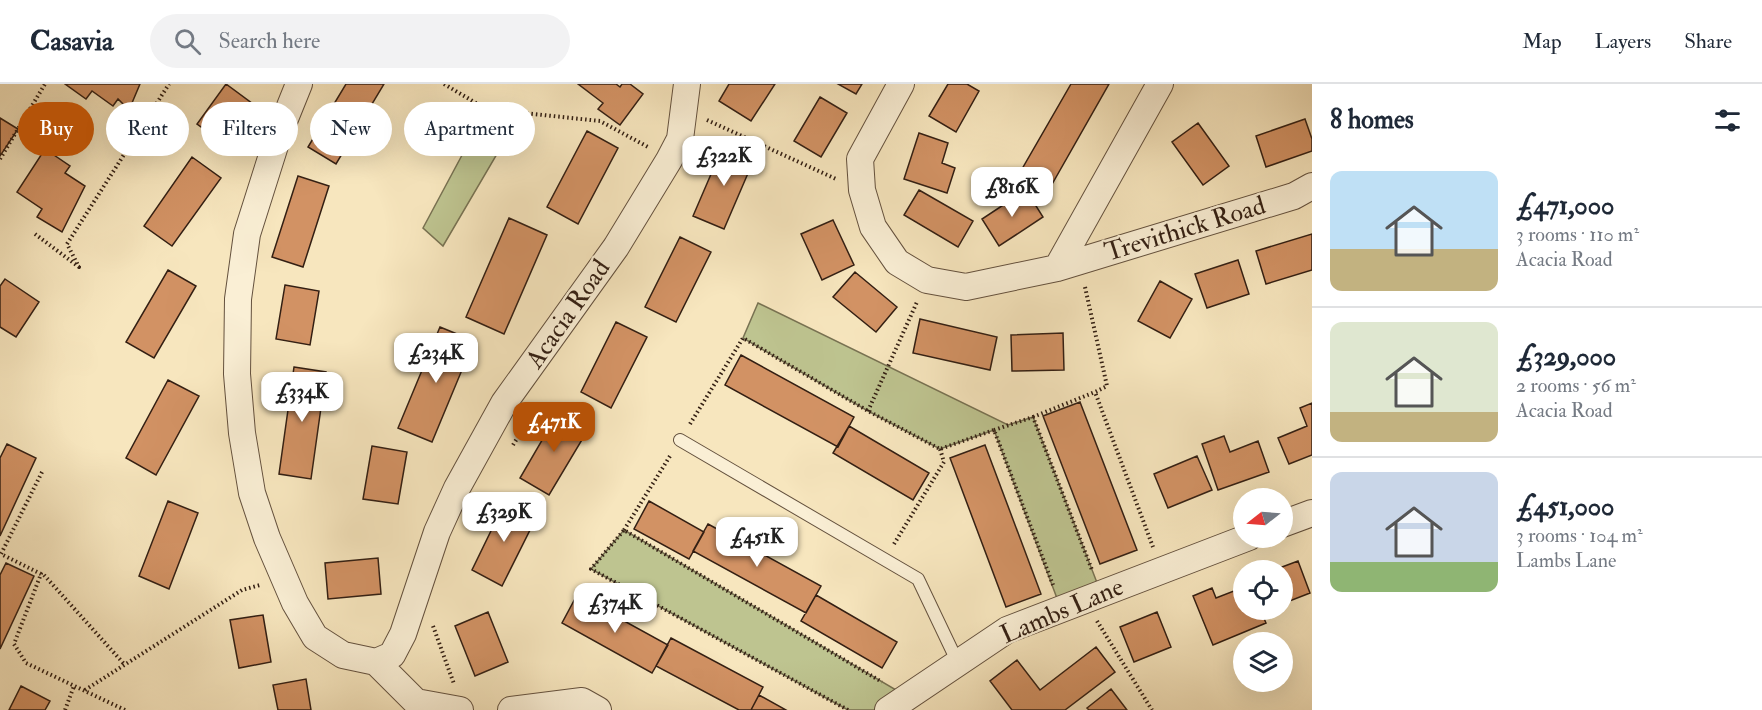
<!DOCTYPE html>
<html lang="en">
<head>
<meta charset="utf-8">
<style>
  :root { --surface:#fff; --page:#f2f2f3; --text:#1f2937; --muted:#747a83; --line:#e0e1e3; --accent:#b45309 }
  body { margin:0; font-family:"IM FELL Double Pica",serif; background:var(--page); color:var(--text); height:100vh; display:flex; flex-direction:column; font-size:22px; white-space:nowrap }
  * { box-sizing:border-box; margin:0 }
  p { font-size:20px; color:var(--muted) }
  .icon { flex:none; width:33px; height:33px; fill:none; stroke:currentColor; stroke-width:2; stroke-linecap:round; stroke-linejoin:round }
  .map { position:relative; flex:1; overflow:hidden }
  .side { display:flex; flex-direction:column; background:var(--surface); width:450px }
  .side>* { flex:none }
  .top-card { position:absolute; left:18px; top:18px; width:570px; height:54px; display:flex; gap:12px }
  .needle { width:39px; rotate:253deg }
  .controls { position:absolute; left:1233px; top:404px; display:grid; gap:12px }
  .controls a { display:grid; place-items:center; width:60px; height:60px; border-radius:50%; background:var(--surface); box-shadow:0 6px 24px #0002; font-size:30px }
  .price { position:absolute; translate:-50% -51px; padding:0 14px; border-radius:12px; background:#fff; color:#222; font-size:20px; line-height:39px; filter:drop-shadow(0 2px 3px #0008) }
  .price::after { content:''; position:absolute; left:50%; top:36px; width:18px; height:14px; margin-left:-9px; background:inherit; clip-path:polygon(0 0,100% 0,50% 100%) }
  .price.selected { background:var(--accent); color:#fff }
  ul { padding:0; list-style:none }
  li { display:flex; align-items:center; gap:18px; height:150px; padding:0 18px }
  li+li { border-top:2px solid var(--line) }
  li span { display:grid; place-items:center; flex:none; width:168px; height:120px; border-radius:12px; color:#555 }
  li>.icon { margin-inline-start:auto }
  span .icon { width:72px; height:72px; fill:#fffc; stroke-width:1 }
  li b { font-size:26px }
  h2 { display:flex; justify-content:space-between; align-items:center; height:72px; padding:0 18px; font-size:26px }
  .pill { padding:0 21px; border-radius:27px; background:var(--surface); box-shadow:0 6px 24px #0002; font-size:21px; line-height:54px }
  .pill.selected { background:var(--accent); color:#fff }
  header { display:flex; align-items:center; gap:36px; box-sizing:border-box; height:84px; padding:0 30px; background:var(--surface); border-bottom:2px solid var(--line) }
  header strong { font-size:28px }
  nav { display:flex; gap:33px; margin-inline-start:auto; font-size:21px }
  .search { width:420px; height:54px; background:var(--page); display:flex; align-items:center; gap:15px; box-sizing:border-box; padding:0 21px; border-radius:33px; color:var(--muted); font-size:22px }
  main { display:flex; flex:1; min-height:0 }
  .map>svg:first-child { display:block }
  .green { fill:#bec490; stroke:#787252; stroke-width:1.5 }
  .building { fill:#d29264; stroke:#331f13; stroke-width:1.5 }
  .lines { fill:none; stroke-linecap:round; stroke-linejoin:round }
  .service-casing { stroke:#64513e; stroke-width:14 }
  .minor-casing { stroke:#64513e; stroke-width:28 }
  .path { stroke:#331f13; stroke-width:4; stroke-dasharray:1.5 3; stroke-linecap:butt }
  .service { stroke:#faefd5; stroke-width:12 }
  .minor { stroke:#faefd5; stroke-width:26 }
  .labels { text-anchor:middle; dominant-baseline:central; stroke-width:4.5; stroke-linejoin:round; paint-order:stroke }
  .street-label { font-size:26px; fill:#331f13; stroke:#faefd5 }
</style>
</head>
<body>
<header>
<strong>Casavia</strong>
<div class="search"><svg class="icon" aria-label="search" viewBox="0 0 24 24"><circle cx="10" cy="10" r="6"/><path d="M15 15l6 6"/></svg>Search here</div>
<nav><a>Map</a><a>Layers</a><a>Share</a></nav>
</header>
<main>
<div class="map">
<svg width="1312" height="626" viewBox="0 0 1312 626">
  <rect width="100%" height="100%" fill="#f7e6be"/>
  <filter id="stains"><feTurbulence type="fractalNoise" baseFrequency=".00333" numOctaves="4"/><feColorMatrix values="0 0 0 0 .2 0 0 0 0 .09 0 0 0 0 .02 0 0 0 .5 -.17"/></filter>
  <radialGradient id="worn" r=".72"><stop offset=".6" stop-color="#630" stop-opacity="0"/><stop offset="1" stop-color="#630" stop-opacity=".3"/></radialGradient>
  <path class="green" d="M483,32L518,34L443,162L423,144Z
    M758,219L1008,341L1033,333L1101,509L1061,525L994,346L940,365L868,327L743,254Z
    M624,446L908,613L888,626H848L591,485Z"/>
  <path class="building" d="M65,0H140L129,26L118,15L113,22L92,7L86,15Z
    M226,0L253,20L225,60L197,40Z
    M346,0H384L336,80L308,63Z
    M578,0H616L620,3L622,0H630L643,10L620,41L598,25L603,19Z
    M729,0H775L751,37L719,17Z
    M838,0H862L856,10Z
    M948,0H967L979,7L956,48L929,32Z
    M1071,0H1109L1051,102L1022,85Z
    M820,13L847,29L821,73L794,57Z
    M0,34L18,45L0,72Z
    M1305,35L1312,55V67L1266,83L1256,52Z
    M1198,39L1229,82L1203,101L1172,58Z
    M587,47L618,64L578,140L547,123Z
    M919,49L948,59L942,79L955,84L947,109L904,95Z
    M724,60L755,73L724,145L693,132Z
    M45,65L70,82L65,89L85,102L62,148L37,133L42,125L17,108Z
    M192,73L221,94L172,162L144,142Z
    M298,92L329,102L303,183L272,173Z
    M919,106L973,137L958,163L904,131Z
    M1026,106L1043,133L999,162L982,135Z
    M509,134L547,151L504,250L466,233Z
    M833,136L854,181L822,196L801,150Z
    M1312,150V186L1266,200L1256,167Z
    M680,153L711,168L676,238L645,223Z
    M1238,176L1249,210L1207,224L1195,190Z
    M168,186L196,202L154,274L126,258Z
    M855,188L897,223L876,248L833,213Z
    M5,195L39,218L16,253L0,243V202Z
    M1160,197L1192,215L1170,254L1138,237Z
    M285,201L319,207L310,261L276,255Z
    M920,235L997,253L990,286L913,269Z
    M616,238L647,253L611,324L581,308Z
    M440,243L474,257L432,358L398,344Z
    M1063,249L1064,286L1012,287L1011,251Z
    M741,271L854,333L838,363L725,301Z
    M294,283L326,288L311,395L279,390Z
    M168,296L199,312L156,391L126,374Z
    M1080,318L1137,466L1100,480L1043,332Z
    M1312,319V371L1289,380L1278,354L1307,342L1300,324Z
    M559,327L589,344L549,411L520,394Z
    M849,342L929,389L913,416L833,369Z
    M1224,352L1230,368L1258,357L1269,388L1218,406L1202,360Z
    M7,360L36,374L0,452V374Z
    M985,361L1041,510L1006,523L950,374Z
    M372,362L407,368L398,420L363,415Z
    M1197,372L1212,406L1168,424L1154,390Z
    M506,416L537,432L502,502L472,486Z
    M168,417L198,429L169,505L139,492Z
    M649,417L704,448L689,475L634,445Z
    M708,440L821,502L806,529L693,467Z
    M378,474L381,510L328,515L325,479Z
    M1298,477L1310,509L1282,520V486H1274Z
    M6,479L34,492L0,565V491Z
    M1244,503V525H1260L1266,539L1213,561L1193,512L1212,504L1216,514Z
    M577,511L668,561L652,589L562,539Z
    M816,511L897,558L882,584L801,537Z
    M488,528L508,578L475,592L455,542Z
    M1157,528L1171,563L1134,578L1120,543Z
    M263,531L271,578L239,584L230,536Z
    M671,554L763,603L751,626H739L656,582Z
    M1096,563L1115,588L1065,626H1012L990,597L1017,576L1040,606Z
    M306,595L311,626H278L273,601Z
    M21,602L50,617L45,626H9Z
    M1111,605L1127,626H1089L1087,624Z
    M759,611L786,626H751Z"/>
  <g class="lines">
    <g class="service-casing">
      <path id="service" d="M680,356L918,495L958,579"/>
    </g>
    <g class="minor-casing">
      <path id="minor" d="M299,0L278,52L247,150L238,215L237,290L242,349L252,409L267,454L295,519L315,553L343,571L376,578L416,618L460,626
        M901,0L860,75L862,106L873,143L897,178L927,196L966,203L1057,184L1294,112L1312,102
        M1057,184L1160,0
        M1282,440L1312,429
        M376,578L392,571L403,550L437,448L457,404L504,319L616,163L669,76L680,55L687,0
        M511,626L582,617L598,626
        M888,626L1007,546L1249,453"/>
    </g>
    <path class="path" d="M444,0L486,25L600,37L648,63
      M707,36L836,95
      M0,75L45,0
      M35,150L79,183L67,160L169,0
      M1085,203L1107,302L1095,308L1153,463
      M868,327L917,218
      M1033,333L1095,308
      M690,340L743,254L868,327L940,365L994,346L1053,501
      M994,346L1033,333L1092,486
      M513,361L538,321
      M42,388L1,470L41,490L14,560L26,579L125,626
      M624,446L670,372
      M894,460L944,378L940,365
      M44,491L125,581
      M1097,537L1152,626
      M433,542L454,600
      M85,606L242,506L260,501
      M65,626L74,602
      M848,626L591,485L624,446L882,598"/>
    <use href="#service" class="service"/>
    <use href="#minor" class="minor"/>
  </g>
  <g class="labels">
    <g class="street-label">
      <text transform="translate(1185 145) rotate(-17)">Trevithick Road</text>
      <text transform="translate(568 230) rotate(-55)">Acacia Road</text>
      <text transform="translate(1062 527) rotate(-23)">Lambs Lane</text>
    </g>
  </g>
  <rect width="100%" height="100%" filter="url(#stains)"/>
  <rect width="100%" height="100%" fill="url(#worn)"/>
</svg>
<div class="controls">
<a><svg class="needle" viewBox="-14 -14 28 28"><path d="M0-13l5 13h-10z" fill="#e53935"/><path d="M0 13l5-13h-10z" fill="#747a83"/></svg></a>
<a><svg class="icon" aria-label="locate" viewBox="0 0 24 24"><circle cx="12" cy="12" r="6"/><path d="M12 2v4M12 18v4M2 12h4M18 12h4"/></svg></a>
<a><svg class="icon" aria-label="layers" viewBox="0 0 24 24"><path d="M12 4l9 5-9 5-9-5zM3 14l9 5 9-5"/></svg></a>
</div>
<b class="price" style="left:724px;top:103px">£322K</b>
<b class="price" style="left:1012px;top:134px">£816K</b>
<b class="price" style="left:436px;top:300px">£234K</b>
<b class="price" style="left:302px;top:339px">£334K</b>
<b class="price selected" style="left:554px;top:369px">£471K</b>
<b class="price" style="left:504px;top:459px">£329K</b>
<b class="price" style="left:757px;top:484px">£451K</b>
<b class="price" style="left:615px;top:550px">£374K</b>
<div class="top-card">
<a class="pill selected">Buy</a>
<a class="pill">Rent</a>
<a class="pill">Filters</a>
<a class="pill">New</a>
<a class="pill">Apartment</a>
</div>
</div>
<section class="side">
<h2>8 homes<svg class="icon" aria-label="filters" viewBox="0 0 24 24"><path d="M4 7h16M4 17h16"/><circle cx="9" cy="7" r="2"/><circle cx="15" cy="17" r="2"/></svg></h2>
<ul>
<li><span style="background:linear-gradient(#bfe0f5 65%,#c2b280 0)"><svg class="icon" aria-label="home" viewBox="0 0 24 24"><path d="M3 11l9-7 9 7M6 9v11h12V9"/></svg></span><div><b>£471,000</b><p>3 rooms · 110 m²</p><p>Acacia Road</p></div></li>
<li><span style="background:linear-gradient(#dfe7d0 75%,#c2b280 0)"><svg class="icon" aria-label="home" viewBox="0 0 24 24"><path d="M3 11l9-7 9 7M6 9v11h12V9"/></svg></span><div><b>£329,000</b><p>2 rooms · 56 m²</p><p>Acacia Road</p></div></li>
<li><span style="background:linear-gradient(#c9d6e8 75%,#8fb573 0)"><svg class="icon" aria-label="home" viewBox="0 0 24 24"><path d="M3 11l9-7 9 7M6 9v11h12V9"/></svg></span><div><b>£451,000</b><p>3 rooms · 104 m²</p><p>Lambs Lane</p></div></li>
</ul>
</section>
</main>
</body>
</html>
